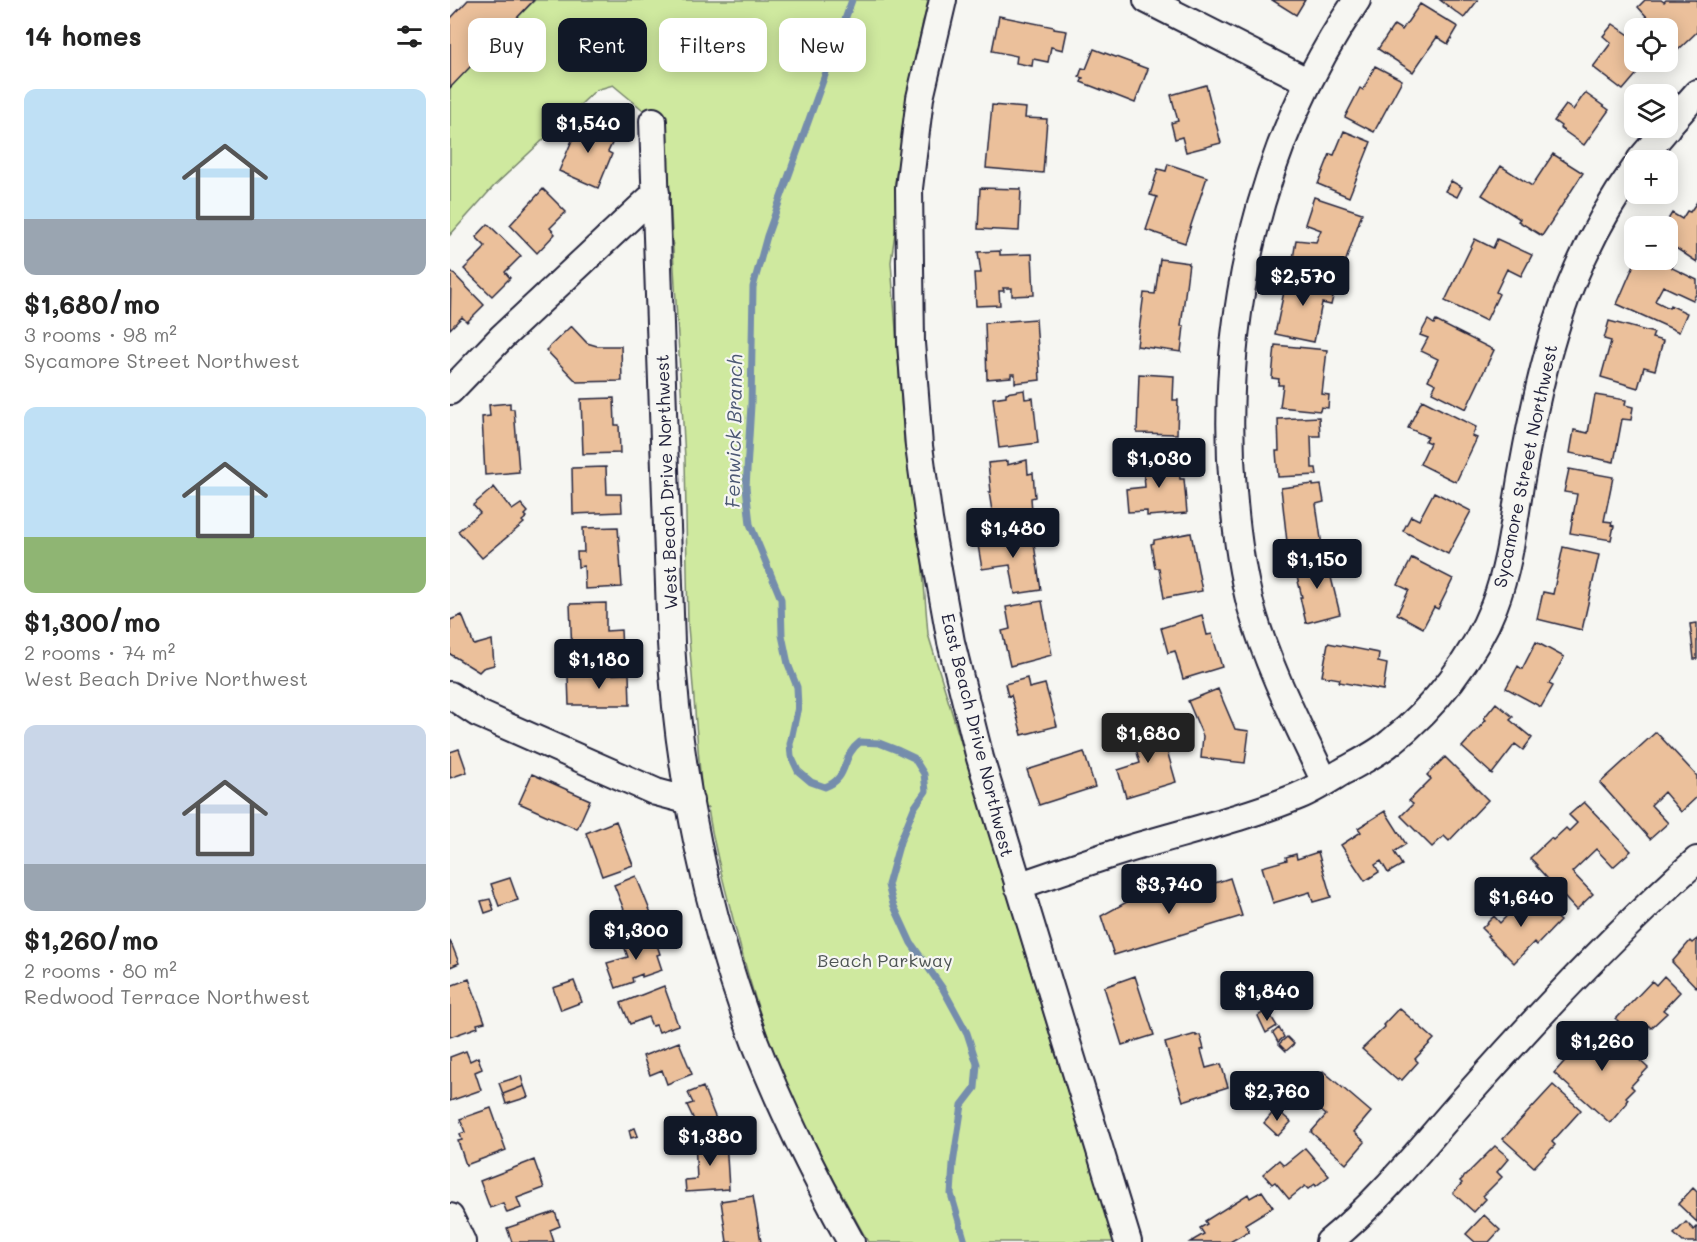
<!DOCTYPE html>
<html lang="en">
<head>
<meta charset="utf-8">
<style>
  :root { --surface:#fff; --page:#f6f6f6; --text:#222; --muted:#767676; --accent:#111827 }
  body { margin:0; font-family:Mali,sans-serif; background:var(--page); color:var(--text); height:100vh; display:flex; flex-direction:column; font-size:22px; white-space:nowrap }
  * { box-sizing:border-box; margin:0 }
  p { font-size:20px; color:var(--muted) }
  .icon { flex:none; width:33px; height:33px; fill:none; stroke:currentColor; stroke-width:2; stroke-linecap:round; stroke-linejoin:round }
  .map { position:relative; flex:1; overflow:hidden }
  .panel { display:flex; flex-direction:column; background:var(--surface); width:450px }
  .panel>* { flex:none }
  .banner { position:absolute; left:18px; top:18px; width:570px; height:54px; display:flex; gap:12px }
  .controls { position:absolute; left:1174px; top:18px; display:grid; gap:12px }
  .controls a { display:grid; place-items:center; width:54px; height:54px; border-radius:12px; background:var(--surface); box-shadow:0 3px 15px #0003; font-size:30px }
  .price { position:absolute; translate:-50% -51px; padding:0 14px; border-radius:6px; background:var(--accent); color:#fff; font-size:20px; line-height:39px; filter:drop-shadow(0 2px 3px #0008) }
  .price::after { content:''; position:absolute; left:50%; top:36px; width:18px; height:14px; margin-left:-9px; background:inherit; clip-path:polygon(0 0,100% 0,50% 100%) }
  .price.active { background:#222; color:#fff }
  ul { padding:0; list-style:none }
  li { display:grid; align-content:center; gap:12px; height:318px; padding:0 24px }
  li span { display:grid; place-items:center; height:186px; border-radius:12px; color:#555 }
  li>.icon { margin-inline-start:auto }
  span .icon { width:108px; height:108px; fill:#fffc; stroke-width:1 }
  li b { font-size:26px }
  h2 { display:flex; justify-content:space-between; align-items:center; height:72px; padding:0 24px; font-size:26px }
  .pill { padding:0 21px; border-radius:12px; background:var(--surface); box-shadow:0 3px 15px #0003; font-size:21px; line-height:54px }
  .pill.active { background:var(--accent); color:#fff }
  main { display:flex; flex:1; min-height:0 }
  .map>svg:first-child { display:block }
  .green { fill:#cfe99f; stroke:#78866d; stroke-width:1.5 }
  .lines { fill:none; stroke-linecap:round; stroke-linejoin:round }
  .stream { stroke:#758dac; stroke-width:7 }
  .building { fill:#ebc09b; stroke:#22223b; stroke-width:1.5 }
  .minor-casing { stroke:#22223b; stroke-width:30 }
  .minor { stroke:#f6f6f2; stroke-width:26 }
  .labels { text-anchor:middle; dominant-baseline:central; stroke-width:4.5; stroke-linejoin:round; paint-order:stroke }
  .street-label { font-size:18px; fill:#22223b; stroke:#f6f6f2 }
  .park-label { font-size:18px; fill:#4d5454; stroke:#f6f6f2 }
  .water-label { font-size:20px; font-style:italic; fill:#4c5874; stroke:#f6f6f2 }
</style>
</head>
<body>
<main>
<section class="panel">
<h2>14 homes<svg class="icon" aria-label="filters" viewBox="0 0 24 24"><path d="M4 7h16M4 17h16"/><circle cx="9" cy="7" r="2"/><circle cx="15" cy="17" r="2"/></svg></h2>
<ul>
<li><span style="background:linear-gradient(#bfe0f5 70%,#9aa5b1 0)"><svg class="icon" aria-label="home" viewBox="0 0 24 24"><path d="M3 11l9-7 9 7M6 9v11h12V9"/></svg></span><div><b>$1,680/mo</b><p>3 rooms · 98 m²</p><p>Sycamore Street Northwest</p></div></li>
<li><span style="background:linear-gradient(#bfe0f5 70%,#8fb573 0)"><svg class="icon" aria-label="home" viewBox="0 0 24 24"><path d="M3 11l9-7 9 7M6 9v11h12V9"/></svg></span><div><b>$1,300/mo</b><p>2 rooms · 74 m²</p><p>West Beach Drive Northwest</p></div></li>
<li><span style="background:linear-gradient(#c9d6e8 75%,#9aa5b1 0)"><svg class="icon" aria-label="home" viewBox="0 0 24 24"><path d="M3 11l9-7 9 7M6 9v11h12V9"/></svg></span><div><b>$1,260/mo</b><p>2 rooms · 80 m²</p><p>Redwood Terrace Northwest</p></div></li>
</ul>
</section>
<div class="map">
<svg width="1247" height="1242" viewBox="0 0 1247 1242">
  <rect width="100%" height="100%" fill="#f6f6f2"/>
  <filter id="ink" filterUnits="userSpaceOnUse"><feTurbulence type="fractalNoise" baseFrequency=".0167" numOctaves="2"/><feDisplacementMap in="SourceGraphic" scale="12" xChannelSelector="R" yChannelSelector="G"/><feConvolveMatrix kernelMatrix="1 2 1 2 8 2 1 2 1" color-interpolation-filters="sRGB"/></filter>
  <g filter="url(#ink)">
    <path class="green" d="M85,0H481L473,21L461,81L445,183L446,225L441,262L454,440L472,559L478,634L614,1081L668,1242H418C385,1182 351,1122 326,1059C308,1012 294,963 282,915C273,880 263,844 258,808L253,809L238,626L235,458L216,129L163,85L146,90L44,186L0,235V83Z"/>
    <g class="lines">
      <path class="stream" d="M402,0L317,236L303,287L301,405L296,487L300,524L331,599L332,635L338,664L347,687L348,707L340,744L341,756L348,771L361,782L375,787C400,778 390,757 410,742L429,743L447,750L464,758L474,774L476,791L464,808L450,842L438,885L443,904L461,943L493,989L517,1033L527,1064L525,1088L512,1105L503,1164L501,1194L515,1242"/>
    </g>
    <path class="building" d="M18,0H84L0,88V19Z
      M822,0H855L846,15Z
      M990,0H1028L1014,18Z
      M1195,0H1211L1214,2L1216,0H1247V32L1228,50L1218,40V28H1207L1188,7Z
      M970,4L1008,27L998,44L987,37L963,72L928,49L944,25L952,30Z
      M549,16L604,27V29L617,31L613,50L601,47L598,62L583,59L582,66L566,63L567,56L542,51Z
      M1163,24L1185,39V62H1197L1173,90L1143,67L1161,43L1153,36Z
      M644,49L698,69L685,103L631,82L633,78L629,77L632,68L636,69Z
      M925,66L952,80L924,132L895,117L910,88L913,90Z
      M756,85L771,143L736,152L732,137L725,139L721,123L728,121L721,95Z
      M1135,93L1159,110L1134,145L1110,128L1111,126L1104,121L1116,105L1123,110Z
      M542,105L576,108L575,118L597,119L593,173L536,168Z
      M131,119L166,135L158,152L162,154L148,188L109,171Z
      M894,131L921,142L899,197L868,184L880,154L884,155Z
      M1103,154L1133,173L1092,236L1068,221L1070,219L1032,195L1051,166L1082,186Z
      M718,164L757,177L735,243L696,230L707,197L700,195L708,169L716,171Z
      M1001,181L1012,187L1007,197L995,191Z
      M530,188L571,189L569,231L528,229Z
      M93,189L116,212L100,228L105,234L87,253L60,225Z
      M864,197L912,213L892,272L862,262L843,259L846,240L866,242L871,230L855,224Z
      M1247,202V262L1218,243V226H1214L1222,213L1232,219L1237,211L1240,212Z
      M38,224L71,256L55,272L60,278L42,296L14,269L33,250L35,246L26,237Z
      M1025,239L1043,248L1047,239L1082,255L1071,276L1057,269L1046,292L1049,294L1036,321L995,301Z
      M550,251V255L582,254L584,295L562,296V288H553L554,291H549L550,305L526,306L524,273H531L528,252Z
      M710,259L739,263L731,326H734L731,352L687,346L694,293L705,294Z
      M1186,260H1217L1224,263L1222,268L1247,280V292L1243,300L1213,286L1205,301L1219,308L1220,305L1237,313L1229,332L1167,304Z
      M1,271L34,305L17,322L12,317L0,329Z
      M838,273L886,284L881,305L872,303L864,342L825,334Z
      M586,319L590,380L565,383V374H561V377L537,379L535,323Z
      M978,320L984,324L986,321L1044,350L1016,409L982,392L986,384L978,380L988,359L971,351L978,338L970,335Z
      M1159,321L1204,333L1202,338L1213,341L1205,370L1194,367L1188,388L1151,377L1161,341L1154,339Z
      M121,326L137,343L147,346H171L172,381L127,382L96,350Z
      M825,345L877,350L872,394L879,395L878,408L871,407L870,411L830,407L833,385H828L829,379L822,378Z
      M689,374L724,376L723,400H728L727,434L687,433Z
      M574,390L575,399L583,398L588,443L549,448L543,398L556,396V393Z
      M1145,395L1176,400L1175,405L1183,407L1181,420L1172,419L1164,462L1120,453L1124,430L1138,433Z
      M164,398L165,425H169L170,453L133,454L131,399Z
      M972,400L1026,427L1022,436L1027,438L1006,482L970,464L980,443L975,441L978,437L958,428Z
      M60,403V409H64L69,472L35,475L32,417L40,416L39,405Z
      M869,417L870,436H861L862,468H866L867,475L828,477L826,451H829L828,419Z
      M728,456L730,479H734L737,513L697,516V511L678,512L676,489L695,487L693,459Z
      M577,460L578,474L583,473L585,497L581,498L582,511L574,512V516L541,520L540,511H542L539,492H541L538,463L557,461V465Z
      M156,467L157,494H171L172,512L123,514L122,468Z
      M1119,469L1163,477L1154,521L1162,522L1161,525L1164,526L1161,540L1120,533L1127,494L1114,492Z
      M863,484V486L871,485L874,502L866,504L872,546L838,551L831,488Z
      M44,487L62,510L71,504L78,512L75,515L77,517L72,521L74,523L32,558L8,531L30,513L23,505Z
      M984,492L1021,511L998,554L953,531L961,516L969,520Z
      M168,527L172,587L135,589L134,566L128,567L127,552H134L133,528Z
      M582,531L591,590L565,594L560,565L532,569L527,539Z
      M741,533L752,591L714,598L709,568H705L701,544L704,543V540Z
      M1113,547L1149,555L1132,630L1087,619L1093,592L1103,594Z
      M876,557L890,614L856,623L850,597H852L844,565Z
      M962,558L1003,579L988,609L984,607L973,628L947,614L959,590L948,585Z
      M592,601L602,655L560,666L552,631L560,629L556,607Z
      M156,603V631L171,630L172,651L122,653L120,604Z
      M12,615L24,645L42,640L44,665L33,668L29,672L0,654V620Z
      M752,615L757,635L762,634L772,667L733,679L725,651L718,653L711,628Z
      M1247,623V659H1244L1240,624Z
      M1086,642L1114,657L1099,684L1103,686L1091,707L1056,688L1068,666L1072,669Z
      M878,643L929,653L928,662L937,664L933,690L889,682L890,679L872,676Z
      M141,672H152V675L179,674L180,705H119L118,676L141,675Z
      M577,678L579,688L595,684L607,726L572,735L561,695L558,696L555,684Z
      M768,689L785,729L799,731L795,763L751,758L753,736L738,701Z
      M1046,703L1063,717L1060,720L1082,738L1073,750L1065,744L1042,774L1012,747L1036,720L1034,718Z
      M710,726L716,746L719,750L718,754L726,782L676,797L668,770L690,763L682,734Z
      M1206,732L1247,776V797L1231,812L1214,792L1201,805L1218,823L1200,839L1150,783Z
      M9,749L17,772L0,778V752Z
      M634,752L645,787L589,805L577,770Z
      M995,757L1038,800L999,841L994,836L982,847L951,816L963,804L959,801L981,779L977,775Z
      M82,774L140,800L127,829L69,803Z
      M1134,802L1181,851L1163,867L1146,849L1122,872L1143,894L1126,910L1086,866L1087,865L1080,858L1101,838L1103,840L1116,828L1119,831L1127,823L1119,815Z
      M935,811L956,844L944,852L952,865L938,873L931,861L925,865L929,872L915,881L891,845L911,832L908,828Z
      M166,821L183,865L152,876L136,833Z
      M868,852L881,897L863,902L860,892L823,903L812,867L837,860L836,857L846,854L847,859Z
      M186,876L201,913L179,922L164,885Z
      M60,878L68,900L49,906L41,884Z
      M780,878L792,916L664,955L651,916L706,886L719,898Z
      M1078,894L1102,917L1103,915L1110,921L1087,945L1084,942L1064,963L1037,936L1039,935L1032,928L1044,916L1050,923Z
      M40,899L44,910L35,913L31,901Z
      M198,933L203,946L207,945L210,954L207,955L212,970L192,977V974L182,978L183,982L166,988L157,963L178,957L173,943L179,941L177,936L184,934L185,938Z
      M1247,939V988L1222,962L1240,941L1242,943Z
      M0,940L9,963L0,967Z
      M685,976L704,1035L672,1045L654,987Z
      M1214,976L1230,992L1213,1010L1217,1013L1201,1028L1198,1025L1185,1038L1166,1019L1202,981L1206,985Z
      M19,979L35,1022L27,1024L28,1027L0,1037V986Z
      M124,981L132,1002L111,1010L103,988Z
      M214,986L228,1025L209,1032L206,1025L202,1026L198,1017L180,1024L171,1003Z
      M949,1008L984,1039L965,1059L968,1062L952,1080L949,1078L947,1080L912,1049L935,1027L933,1025Z
      M817,1010L827,1026L816,1033L808,1016Z
      M1149,1023L1198,1068L1181,1086L1184,1089L1176,1097L1178,1099L1176,1102L1177,1103L1160,1123L1104,1073Z
      M829,1028L834,1037L828,1042L823,1033Z
      M746,1034V1036L750,1035L754,1049L751,1050L756,1068L771,1064L778,1087L733,1101L715,1043Z
      M837,1037L844,1044L836,1051L829,1044Z
      M229,1042L242,1074L217,1084L212,1070L200,1075L193,1056Z
      M16,1051L20,1061L28,1057L32,1069L25,1072L31,1090L0,1101V1057Z
      M873,1071L921,1112L904,1132L915,1142L896,1164L861,1132L876,1115L852,1094Z
      M71,1076L74,1086L53,1094L49,1083Z
      M1103,1085L1131,1110L1102,1142L1105,1145L1084,1167L1053,1139Z
      M74,1086L78,1097L56,1104L53,1094Z
      M253,1087L268,1124L252,1131L248,1120L245,1122L237,1105L243,1103L238,1093Z
      M41,1108L56,1150L16,1165L8,1141L12,1140L10,1134L15,1132L10,1119Z
      M826,1109L841,1122L828,1136L814,1123Z
      M185,1128L188,1136L181,1138L179,1130Z
      M276,1140L279,1189L236,1192L235,1180L247,1179L245,1141Z
      M1045,1146L1059,1158L1047,1172L1052,1177L1033,1196L1036,1199L1024,1212L1003,1193L1012,1183L1010,1181Z
      M855,1148L879,1176L866,1186L865,1184L858,1189L855,1186L839,1199L825,1182L822,1184L813,1174L829,1160L834,1165Z
      M84,1160L94,1188L67,1198L71,1208L57,1213L53,1203L40,1208L30,1181Z
      M1243,1188L1247,1192V1222L1228,1204Z
      M812,1191L823,1207L795,1224L799,1231L780,1242H740L754,1234L750,1228L757,1224L755,1221L798,1194L800,1198Z
      M303,1196L311,1242H277L271,1201Z
      M105,1212L110,1226L100,1230L104,1242H62L57,1228Z
      M1034,1215L1050,1230L1039,1242H1025L1016,1234Z
      M1236,1222L1244,1230L1247,1227V1242H1233L1224,1234Z"/>
    <g class="lines">
      <g class="minor-casing">
        <path id="minor" d="M493,0L470,98L459,188L461,343L469,446L479,520L501,642L530,758L678,1242
          M697,0L859,82
          M203,121L221,643C228,775 258,918 305,1042C332,1111 365,1177 401,1242
          M1218,126L1247,93
          M1190,160L1217,128
          M0,391L52,337L206,193
          M0,695L27,713L206,792L240,801
          M875,782C848,725 818,668 801,607C791,569 786,530 783,491C769,319 809,143 907,0
          M568,886C609,872 650,857 692,845C743,830 796,817 846,797C862,791 877,781 892,772C908,763 927,754 941,742C984,708 1024,657 1044,606C1060,565 1064,521 1071,479C1091,363 1115,265 1185,168
          M0,1217L12,1242
          M879,1242C932,1199 977,1140 1023,1089C1094,1009 1167,931 1247,860"/>
      </g>
      <use href="#minor" class="minor"/>
    </g>
  </g>
  <g class="labels">
    <g class="street-label">
      <text transform="translate(1075 466) rotate(-78)">Sycamore Street Northwest</text>
      <text transform="translate(216 482) rotate(-92)">West Beach Drive Northwest</text>
      <text transform="translate(528 735) rotate(76)">East Beach Drive Northwest</text>
    </g>
    <g class="park-label">
      <text x="435" y="960">Beach Parkway</text>
    </g>
    <g class="water-label">
      <text transform="translate(283 431) rotate(-89)">Fenwick Branch</text>
    </g>
  </g>
</svg>
<div class="controls">
<a><svg class="icon" aria-label="locate" viewBox="0 0 24 24"><circle cx="12" cy="12" r="6"/><path d="M12 2v4M12 18v4M2 12h4M18 12h4"/></svg></a>
<a><svg class="icon" aria-label="layers" viewBox="0 0 24 24"><path d="M12 4l9 5-9 5-9-5zM3 14l9 5 9-5"/></svg></a>
<a>+</a>
<a>−</a>
</div>
<b class="price" style="left:138px;top:154px">$1,540</b>
<b class="price" style="left:853px;top:307px">$2,570</b>
<b class="price" style="left:709px;top:489px">$1,030</b>
<b class="price" style="left:563px;top:559px">$1,480</b>
<b class="price" style="left:867px;top:590px">$1,150</b>
<b class="price" style="left:149px;top:690px">$1,180</b>
<b class="price active" style="left:698px;top:764px">$1,680</b>
<b class="price" style="left:719px;top:915px">$3,740</b>
<b class="price" style="left:1071px;top:928px">$1,640</b>
<b class="price" style="left:186px;top:961px">$1,300</b>
<b class="price" style="left:817px;top:1022px">$1,840</b>
<b class="price" style="left:1152px;top:1072px">$1,260</b>
<b class="price" style="left:827px;top:1122px">$2,760</b>
<b class="price" style="left:260px;top:1167px">$1,380</b>
<div class="banner">
<a class="pill">Buy</a>
<a class="pill active">Rent</a>
<a class="pill">Filters</a>
<a class="pill">New</a>
</div>
</div>
</main>
</body>
</html>
